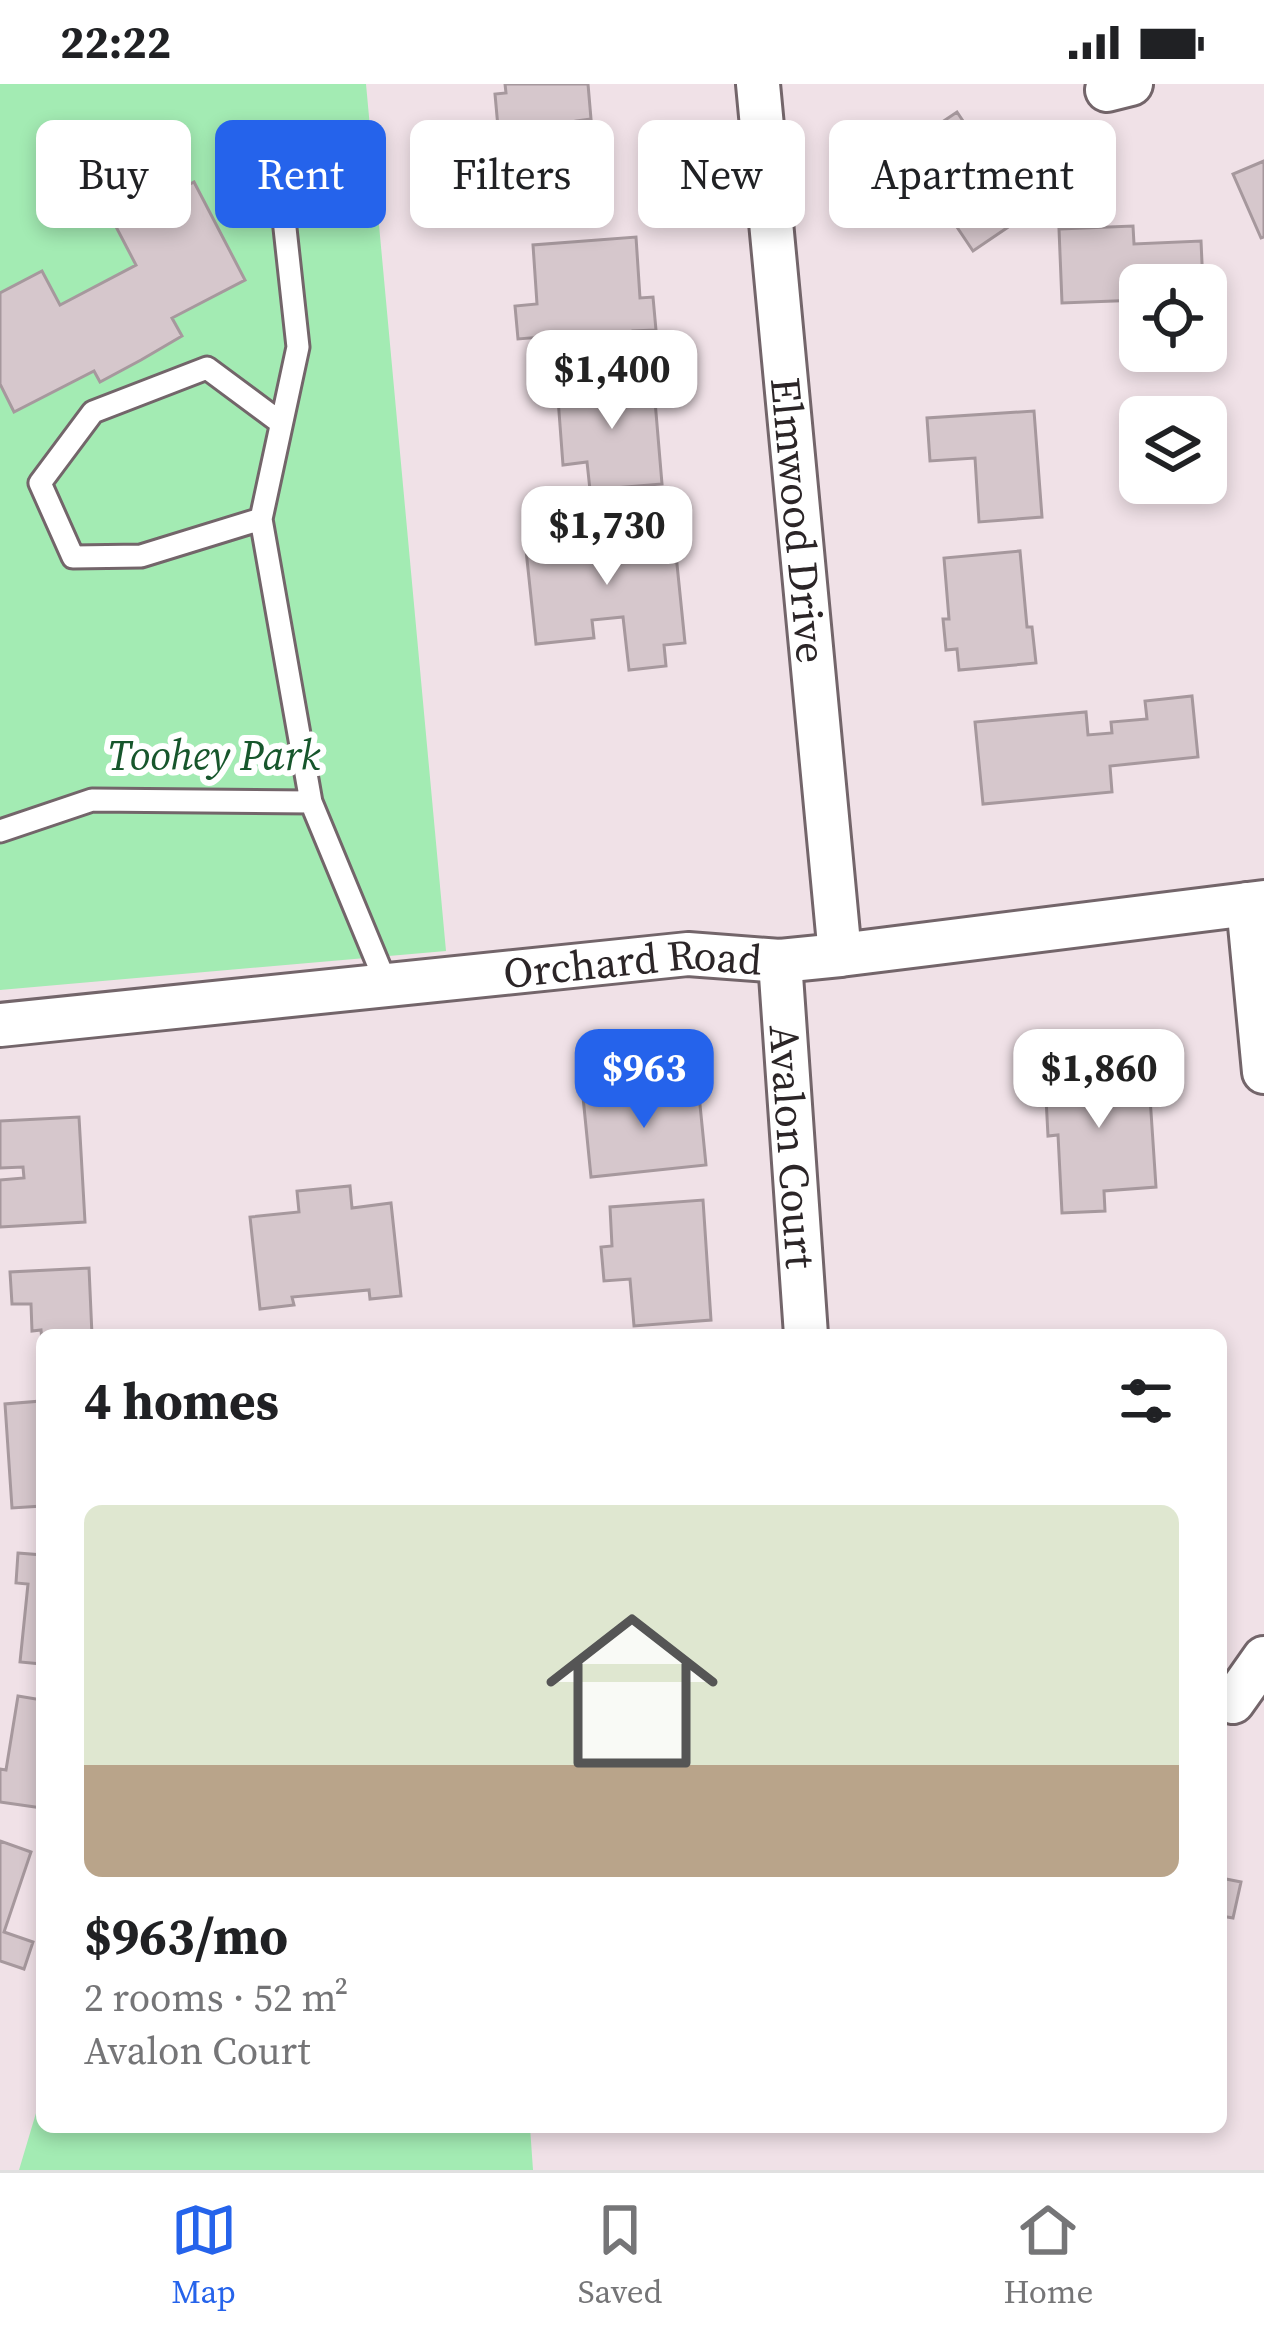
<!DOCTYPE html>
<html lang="en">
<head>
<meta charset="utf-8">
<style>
  :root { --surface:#fff; --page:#f6f6f6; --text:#202124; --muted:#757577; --line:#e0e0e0; --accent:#2563eb }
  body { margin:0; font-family:"Source Serif 4",serif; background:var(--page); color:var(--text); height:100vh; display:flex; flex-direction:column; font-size:45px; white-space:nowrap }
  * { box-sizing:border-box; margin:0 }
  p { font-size:39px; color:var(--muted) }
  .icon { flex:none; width:66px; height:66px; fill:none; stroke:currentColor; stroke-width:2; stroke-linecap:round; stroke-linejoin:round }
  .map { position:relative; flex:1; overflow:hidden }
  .details { position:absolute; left:36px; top:1245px; width:1191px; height:804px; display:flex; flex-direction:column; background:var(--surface); border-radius:18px; box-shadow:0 6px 18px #0003 }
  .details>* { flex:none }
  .guide { position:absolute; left:36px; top:36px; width:1194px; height:108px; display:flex; gap:24px }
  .tools { position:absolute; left:1119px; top:180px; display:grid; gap:24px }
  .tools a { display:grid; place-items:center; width:108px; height:108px; border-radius:18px; background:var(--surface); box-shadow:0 6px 18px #0003; font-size:60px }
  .price { position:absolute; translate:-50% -102px; padding:0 27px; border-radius:24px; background:#fff; color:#222; font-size:39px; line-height:78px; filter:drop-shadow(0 3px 6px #0008) }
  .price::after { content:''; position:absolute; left:50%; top:72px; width:36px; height:27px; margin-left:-18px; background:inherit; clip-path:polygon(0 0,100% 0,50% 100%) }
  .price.selected { background:var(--accent); color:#fff }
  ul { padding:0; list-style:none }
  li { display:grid; align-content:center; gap:24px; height:636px; padding:0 48px }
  li span { display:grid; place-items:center; height:372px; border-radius:18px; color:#555 }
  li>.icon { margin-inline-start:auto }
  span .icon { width:216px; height:216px; fill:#fffc; stroke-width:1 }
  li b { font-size:51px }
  h2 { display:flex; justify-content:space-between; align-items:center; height:144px; padding:0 48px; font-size:51px }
  .chip { padding:0 42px; border-radius:18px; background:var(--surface); box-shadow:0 6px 18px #0003; font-size:42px; line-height:108px }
  .chip.selected { background:var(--accent); color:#fff }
  .status { display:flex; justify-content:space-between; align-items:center; height:84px; padding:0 60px; background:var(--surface); direction:ltr }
  .status svg { height:33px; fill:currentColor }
  .menu { display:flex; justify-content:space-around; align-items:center; height:168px; border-top:3px solid var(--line); background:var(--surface); font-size:33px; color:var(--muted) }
  .menu a { display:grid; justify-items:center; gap:6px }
  .menu .selected { color:var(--accent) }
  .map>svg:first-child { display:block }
  .green { fill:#a3ebb3 }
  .building { fill:#d6c7cc; stroke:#a6989d; stroke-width:3 }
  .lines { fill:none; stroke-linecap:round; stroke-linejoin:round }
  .lane-casing { stroke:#73656a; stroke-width:27 }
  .street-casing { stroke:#73656a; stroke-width:48 }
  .lane { stroke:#fff; stroke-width:21 }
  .street { stroke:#fff; stroke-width:42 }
  .labels { text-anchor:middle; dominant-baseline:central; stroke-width:12; stroke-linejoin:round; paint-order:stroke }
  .street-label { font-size:42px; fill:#2b2527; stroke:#fff }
  .park-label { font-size:42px; font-style:italic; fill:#17562c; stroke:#fff }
</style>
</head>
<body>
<div class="status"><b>22:22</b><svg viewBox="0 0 49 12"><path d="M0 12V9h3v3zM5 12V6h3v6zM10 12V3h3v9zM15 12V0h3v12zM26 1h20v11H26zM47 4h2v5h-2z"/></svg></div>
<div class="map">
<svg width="1264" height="2086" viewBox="0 0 1264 2086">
  <rect width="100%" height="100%" fill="#f0e1e7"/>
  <path class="green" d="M0,0H366L446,867L0,906Z
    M42,2009V2043H530L533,2086H19Z"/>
  <path class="building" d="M505,0H588L591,35L576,37L580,81L502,88L495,10L506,9Z
    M957,28L1026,131L973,167L928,100L938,93L914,57Z
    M1264,77V153L1261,154L1233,90Z
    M194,98L245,196L172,234L182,252L141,276L100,298L94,287L14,328L0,300V209L42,187L60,221L136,181L114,139Z
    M1133,142L1134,160L1201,157L1203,201H1140V216L1062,219L1059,145Z
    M636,153L640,214L653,213L656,246L633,247L634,268L555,275L554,252L518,255L515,222L537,220L533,161Z
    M653,293L662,400L590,406L587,378L563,381L557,301Z
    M1034,327L1042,433L979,438L975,374L930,377L927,334Z
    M574,432L578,467L609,464L607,448L673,441L685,559L664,561L666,582L629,586L623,533L592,536L594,554L536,560L525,457L539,456L537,436Z
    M1020,467L1027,543H1032L1036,579L959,586L957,565L946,566L943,535H949L944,474Z
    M1192,612L1198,673L1110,682L1112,708L983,720L975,638L1086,628L1088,651L1112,649L1111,638L1147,635L1145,617Z
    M1086,972L1087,987L1148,983L1156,1103L1104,1107L1105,1127L1062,1129L1058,1051L1048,1052L1044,975Z
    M698,1001L706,1081L591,1093L583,1013Z
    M79,1033L85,1138L0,1143V1096L24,1094L23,1083L0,1084V1037Z
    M350,1102L352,1124L391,1119L401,1212L370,1215L369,1206L292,1213L294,1221L260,1225L250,1133L299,1128L297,1107Z
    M703,1116L711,1236L634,1242L630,1195L604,1197L601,1163L612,1162L610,1123Z
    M89,1184L92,1251H42V1257L41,1246L32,1247L31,1220H12L10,1188Z
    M42,1317V1422L12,1424L5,1320Z
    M18,1469L42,1471V1580L20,1578L28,1500L16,1499Z
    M18,1612L42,1616V1724L0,1718V1685L6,1686Z
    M0,1757L31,1768L4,1848L33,1858L24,1885L0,1877Z
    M1221,1794L1241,1798L1233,1834L1221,1832Z"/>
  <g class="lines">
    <g class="lane-casing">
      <path id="lane" d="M238,67L283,126L298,263L261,435L311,718L386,899
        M261,435L141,472L73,473L40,399L93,328L207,284L281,339
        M0,747L92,716L311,718"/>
    </g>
    <g class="street-casing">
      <g id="street">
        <path id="s1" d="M758,0L840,871"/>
        <path d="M1107,6L1131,0"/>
        <path d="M1248,820L1264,988"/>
        <path id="s2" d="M780,877L806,1251"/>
        <path id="s3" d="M0,941L688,870L780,877L840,871L1264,818"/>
        <path d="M1233,1618L1264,1574"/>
      </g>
    </g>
    <use href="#lane" class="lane"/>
    <use href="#street" class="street"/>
  </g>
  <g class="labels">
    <g class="street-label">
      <text stroke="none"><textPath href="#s1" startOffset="438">Elmwood Drive</textPath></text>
      <text stroke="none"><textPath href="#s3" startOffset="636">Orchard Road</textPath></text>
      <text stroke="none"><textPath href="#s2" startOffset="186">Avalon Court</textPath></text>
    </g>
    <g class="park-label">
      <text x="214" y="671">Toohey Park</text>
    </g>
  </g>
</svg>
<div class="tools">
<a><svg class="icon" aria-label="locate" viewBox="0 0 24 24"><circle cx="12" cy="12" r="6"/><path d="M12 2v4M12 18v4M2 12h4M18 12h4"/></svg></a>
<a><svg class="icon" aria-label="layers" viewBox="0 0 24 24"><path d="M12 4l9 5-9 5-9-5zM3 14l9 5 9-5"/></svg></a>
</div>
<b class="price" style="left:612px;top:348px">$1,400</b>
<b class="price" style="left:607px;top:504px">$1,730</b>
<b class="price selected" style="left:644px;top:1047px">$963</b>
<b class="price" style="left:1099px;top:1047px">$1,860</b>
<div class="guide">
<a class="chip">Buy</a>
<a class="chip selected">Rent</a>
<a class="chip">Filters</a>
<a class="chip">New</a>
<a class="chip">Apartment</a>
</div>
<section class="details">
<h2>4 homes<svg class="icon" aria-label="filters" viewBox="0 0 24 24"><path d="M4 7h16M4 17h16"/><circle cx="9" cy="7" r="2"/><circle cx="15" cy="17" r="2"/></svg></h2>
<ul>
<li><span style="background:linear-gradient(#dfe7d0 70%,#b9a48a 0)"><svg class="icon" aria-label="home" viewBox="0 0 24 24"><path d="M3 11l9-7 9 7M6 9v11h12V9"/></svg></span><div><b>$963/mo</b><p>2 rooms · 52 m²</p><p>Avalon Court</p></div></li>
</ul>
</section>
</div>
<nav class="menu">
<a class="selected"><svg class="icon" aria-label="map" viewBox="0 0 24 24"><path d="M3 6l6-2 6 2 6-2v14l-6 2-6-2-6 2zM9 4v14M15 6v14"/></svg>Map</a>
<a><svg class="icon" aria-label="saved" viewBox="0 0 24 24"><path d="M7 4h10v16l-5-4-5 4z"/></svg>Saved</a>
<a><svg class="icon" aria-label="home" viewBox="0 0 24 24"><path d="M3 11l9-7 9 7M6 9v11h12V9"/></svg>Home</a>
</nav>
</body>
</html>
